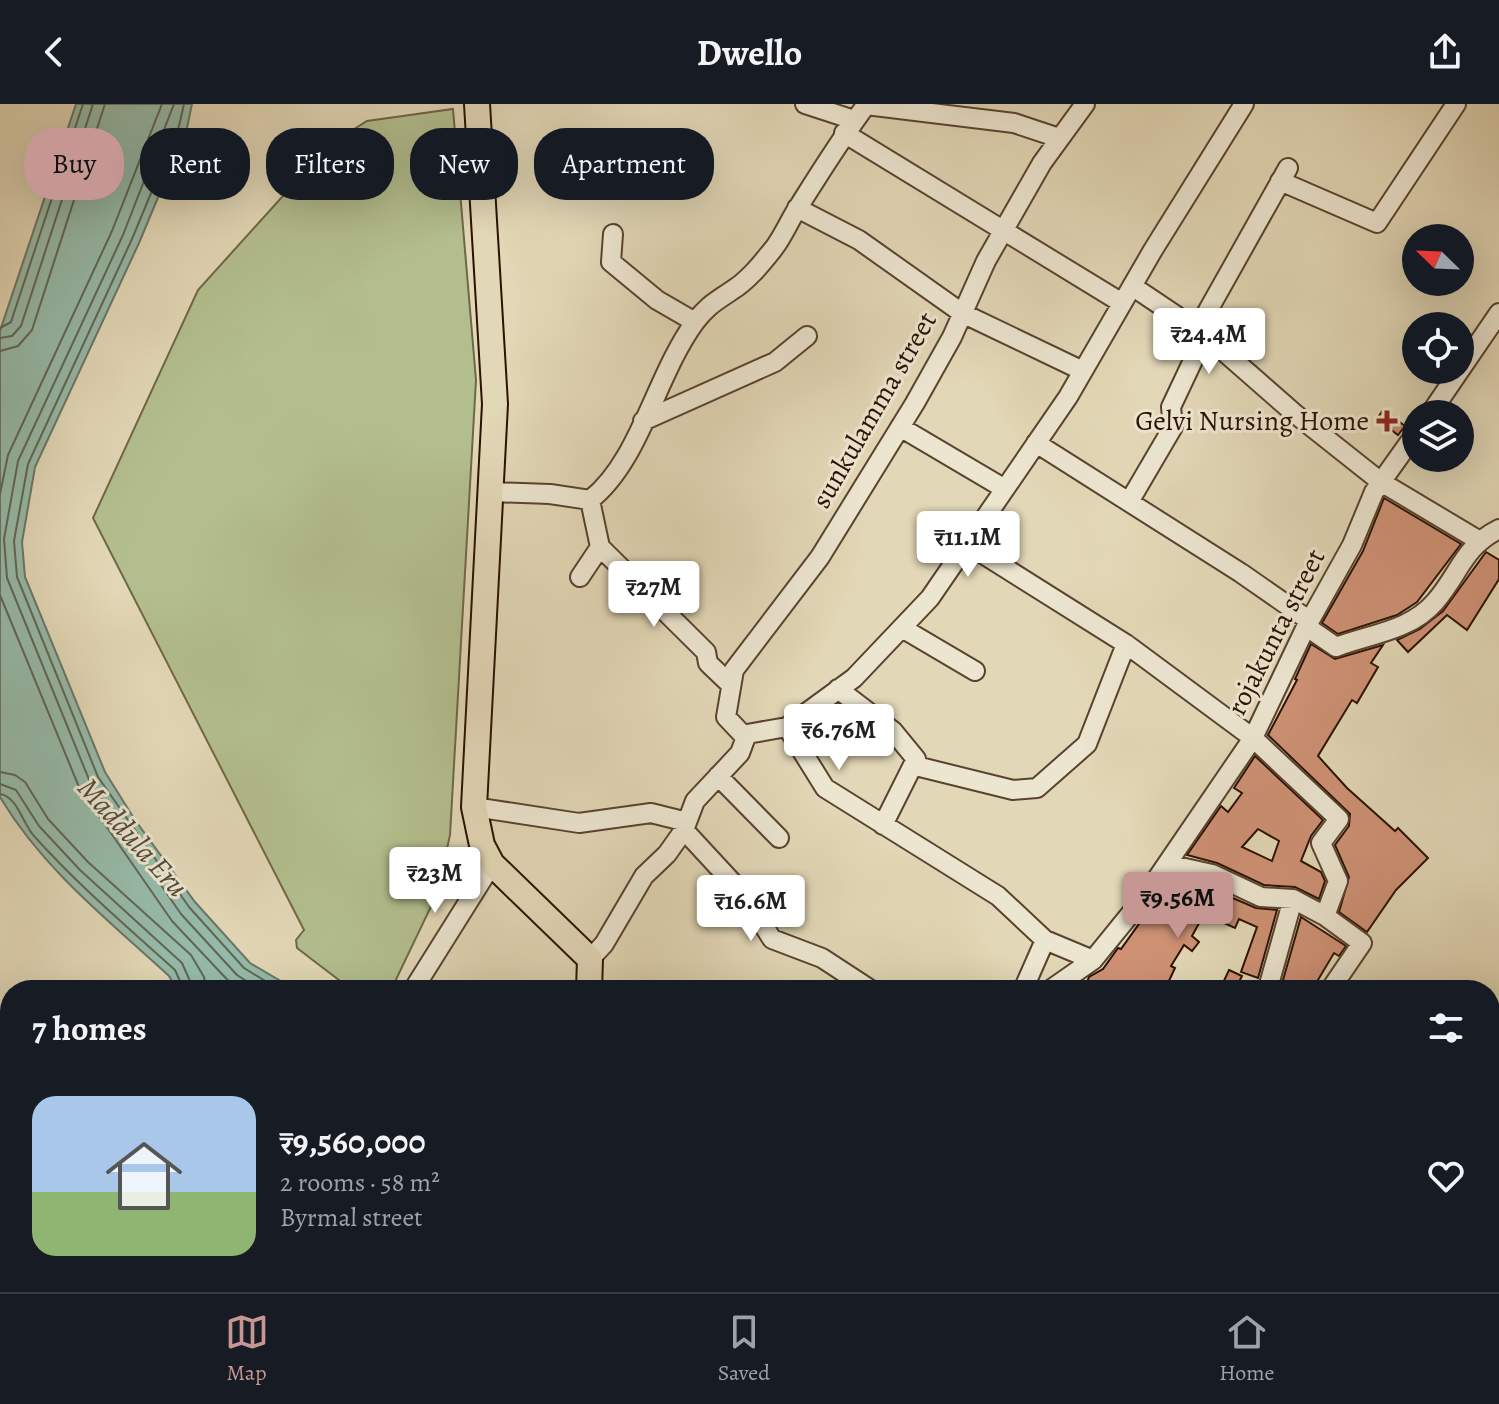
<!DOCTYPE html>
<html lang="en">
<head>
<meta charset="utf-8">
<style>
  :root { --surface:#171b24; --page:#242831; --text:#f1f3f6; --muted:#9ea1a6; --line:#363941; --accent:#c59692 }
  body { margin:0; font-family:Alegreya,serif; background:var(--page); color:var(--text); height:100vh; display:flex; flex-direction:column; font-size:30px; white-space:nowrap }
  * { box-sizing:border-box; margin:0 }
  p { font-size:26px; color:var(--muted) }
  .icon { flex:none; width:44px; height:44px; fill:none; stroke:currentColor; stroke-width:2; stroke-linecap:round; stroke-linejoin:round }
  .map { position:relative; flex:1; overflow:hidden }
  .drawer { position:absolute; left:0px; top:876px; width:1500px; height:312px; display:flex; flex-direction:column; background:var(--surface); border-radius:32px 32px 0 0; box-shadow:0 8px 32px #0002 }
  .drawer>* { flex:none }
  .top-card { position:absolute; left:24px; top:24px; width:800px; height:72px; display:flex; gap:16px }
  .needle { width:52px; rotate:293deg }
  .fabs { position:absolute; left:1402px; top:120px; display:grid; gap:16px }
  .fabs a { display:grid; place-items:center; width:72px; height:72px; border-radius:50%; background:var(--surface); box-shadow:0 8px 32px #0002; font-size:40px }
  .price { position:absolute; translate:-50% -68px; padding:0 18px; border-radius:8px; background:#fff; color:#222; font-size:26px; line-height:52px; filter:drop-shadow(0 2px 4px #0008) }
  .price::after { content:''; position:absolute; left:50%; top:48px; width:24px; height:18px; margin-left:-12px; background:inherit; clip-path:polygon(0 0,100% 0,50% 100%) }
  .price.selected { background:var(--accent); color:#111 }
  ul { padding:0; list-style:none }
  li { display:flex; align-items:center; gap:24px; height:200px; padding:0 32px }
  li span { display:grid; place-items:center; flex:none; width:224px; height:160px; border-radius:24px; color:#555 }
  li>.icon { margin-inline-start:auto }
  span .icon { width:96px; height:96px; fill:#fffc; stroke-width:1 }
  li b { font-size:34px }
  h2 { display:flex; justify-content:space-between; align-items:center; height:96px; padding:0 32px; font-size:34px }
  .chip { padding:0 28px; border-radius:32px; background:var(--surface); box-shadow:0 8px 32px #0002; font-size:28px; line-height:72px }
  .chip.selected { background:var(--accent); color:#111 }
  header { display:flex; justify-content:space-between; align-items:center; height:104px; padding:0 32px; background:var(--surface); font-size:36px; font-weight:600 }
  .tab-bar { display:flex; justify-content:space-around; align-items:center; height:112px; border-top:2px solid var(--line); background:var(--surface); font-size:22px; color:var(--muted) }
  .tab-bar a { display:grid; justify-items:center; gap:4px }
  .tab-bar .selected { color:var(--accent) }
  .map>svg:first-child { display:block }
  .green { fill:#b3be8e; stroke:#6f6847; stroke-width:2 }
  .water { fill:#96baa9; stroke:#6b7665; stroke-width:2 }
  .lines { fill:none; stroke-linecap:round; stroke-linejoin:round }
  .shore { stroke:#606654; stroke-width:2 }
  .building { fill:#ce9175; stroke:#2b1100; stroke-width:2; fill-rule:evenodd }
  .minor-casing { stroke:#59422e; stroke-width:22 }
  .major-casing { stroke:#2b1100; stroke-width:28 }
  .minor { stroke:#ece5d0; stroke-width:18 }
  .major { stroke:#e2d7b6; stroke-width:24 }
  .poi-dot { fill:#8f2418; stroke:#ece5d0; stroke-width:3 }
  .labels { text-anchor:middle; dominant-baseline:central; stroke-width:6; stroke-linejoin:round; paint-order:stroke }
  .street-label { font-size:28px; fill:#2b1100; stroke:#ece5d0 }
  .poi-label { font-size:28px; fill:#2b1100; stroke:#ece5d0; text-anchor:end }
  .water-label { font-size:30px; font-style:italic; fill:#504c3b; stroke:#ece5d0 }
</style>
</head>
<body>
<header><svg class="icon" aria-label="back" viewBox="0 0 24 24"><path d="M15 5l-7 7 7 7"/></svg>Dwello<svg class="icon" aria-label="share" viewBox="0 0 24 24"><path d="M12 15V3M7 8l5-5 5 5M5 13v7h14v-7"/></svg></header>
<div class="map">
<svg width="1499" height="1188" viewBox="0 0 1499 1188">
  <rect width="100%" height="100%" fill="#e2d7b6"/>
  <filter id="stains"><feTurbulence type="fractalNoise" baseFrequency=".0025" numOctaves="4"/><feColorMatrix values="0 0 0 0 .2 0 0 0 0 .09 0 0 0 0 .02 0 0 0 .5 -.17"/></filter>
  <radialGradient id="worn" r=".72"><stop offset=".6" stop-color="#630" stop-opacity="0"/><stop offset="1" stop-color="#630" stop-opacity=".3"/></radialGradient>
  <path class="green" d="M453,5L476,276L450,731L437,790L391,886H352L297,844L296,836L304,826L93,414L198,186L329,41L367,17Z"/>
  <path class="water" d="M76,0H192L187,24L139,139L35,363L22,438L25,473L105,668L135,716L195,798L250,859L296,886H177L169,872C108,816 43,765 0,693V227Z
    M329,1178H447V1188H333Z"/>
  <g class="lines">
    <path class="shore" d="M174,0L123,131L18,357L4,435L7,474L90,678L181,810L237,871L260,886
      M184,0L179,22L132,135L28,360L14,437L17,473L98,673L189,803L244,864L280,886
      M0,224L11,218L83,0
      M0,234L12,232L21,222L93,0
      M0,247L18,242L32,226L105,0
      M0,390L8,351L112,127L162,0
      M0,491L79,683L172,817L237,886
      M0,668L15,671L25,678L48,715L88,758L191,851L204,873L206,886
      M0,680L16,686L39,722L80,766L182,859L194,886
      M0,690C17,692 23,720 34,732C78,781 127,823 175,866L184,886"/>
  </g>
  <path class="building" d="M1383,306L1405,322L1398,331L1377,315Z
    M1384,394L1461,440L1417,498L1397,511L1338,530L1322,519L1363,447Z
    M1486,448L1499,456V475L1467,526L1447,511L1408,548L1397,536L1420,525L1443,507Z
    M1311,540L1335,555L1383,541L1371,559L1378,563L1357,599L1352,596L1318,652L1347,684L1395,727L1398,724L1428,754L1396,786L1367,828L1339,808L1349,773L1335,741L1349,722L1350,710L1268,631L1297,576L1295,575Z
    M1255,652L1323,716L1311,732L1301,757L1321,768L1325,777L1319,795L1295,783L1264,781L1217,759L1187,751L1221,702L1228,708L1242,689L1234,684ZM1258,725L1279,737L1272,757L1242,743Z
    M1200,780L1256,804L1277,806L1258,874L1241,868L1257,823L1239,815L1235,824L1204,810L1192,832L1199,838L1192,847L1184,841L1171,862L1175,864L1168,879L1179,886H1084L1089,873L1103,865L1118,844L1121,845L1166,782L1191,798Z
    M1301,813L1346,842L1339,852L1334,849L1312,886H1297L1283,876Z
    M1229,866L1242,872L1235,886L1222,881Z"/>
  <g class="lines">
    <g class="minor-casing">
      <path id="minor" d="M805,0L854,16
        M866,1L1014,19L1059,34
        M844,29L1122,199
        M1280,77L1377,119L1456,0
        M797,104L859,136L962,209L1083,267
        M613,130L611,158L657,196L695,218
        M1197,226L1288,64
        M1205,231L1294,309L1381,378L1478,436
        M1430,310L1499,209
        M643,317L775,258L807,232
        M900,323L1005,385
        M1036,339L1241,469L1310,517
        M491,388L550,390L590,396C640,357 656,271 695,218C707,202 715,198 731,187C748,177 762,159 774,144C784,131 790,115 799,102C821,67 842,33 867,0
        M1129,398L1173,323L1171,303L1205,231L1132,182
        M967,440L1126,540L1253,634L1145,792L1093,856L1050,886
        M600,443L706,548L708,559L731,581
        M580,473L600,443L590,396
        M1307,523L1336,543C1370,530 1410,527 1435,498C1460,469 1463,443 1499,425
        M902,524L975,567
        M838,585L893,627L916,655L883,721
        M787,623L825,684L998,792L1045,836L1093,856
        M745,633L726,613L734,566L820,453L915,299L952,233L986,157L1042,59L1085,0
        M916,662L1013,686L1037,684L1087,640L1126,540
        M718,672L779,734
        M474,703L579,719L651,709L687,718
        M684,726L745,792L772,835L822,854L871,886
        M1167,760L1212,770L1261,793L1293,795L1325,812
        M590,855L604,840L644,772L667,750L684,726L695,697L740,649L747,630L787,623L854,574L930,494L1068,293L1153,146L1244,0
        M1270,877L1293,795
        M413,886L492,760
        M1023,886L1045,836
        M1330,886L1362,839L1325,812L1338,777L1321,739L1339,715L1253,634L1304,527L1352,441L1374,388L1416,329
        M0,917L10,919
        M0,1092L10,1083
        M1490,1167L1499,1156
        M991,1178L996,1188
        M1393,1178L1407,1188
        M532,1188L535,1178
        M1106,1188L1114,1178
        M1183,1188L1191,1178
        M1263,1188L1270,1178
        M1360,1188L1368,1178
        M1473,1188L1481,1178"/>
    </g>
    <g class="major-casing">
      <path id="major" d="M477,0L495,300L474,703L482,741L492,760L590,855L589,886
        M809,1178L821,1188"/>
    </g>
    <use href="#minor" class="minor"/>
    <use href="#major" class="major"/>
  </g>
  <path class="poi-dot" d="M1383 305h8v8h8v8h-8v8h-8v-8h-8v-8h8z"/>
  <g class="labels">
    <g class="street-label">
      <text transform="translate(874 306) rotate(-60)">sunkulamma street</text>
      <text transform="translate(1276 528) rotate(-63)">rojakunta street</text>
    </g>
    <g class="poi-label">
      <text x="1369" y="317">Gelvi Nursing Home</text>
    </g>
    <g class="water-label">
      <text transform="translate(133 733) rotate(48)">Maddula Eru</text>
    </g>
  </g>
  <rect width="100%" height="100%" filter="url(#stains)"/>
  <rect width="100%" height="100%" fill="url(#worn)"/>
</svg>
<div class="fabs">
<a><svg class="needle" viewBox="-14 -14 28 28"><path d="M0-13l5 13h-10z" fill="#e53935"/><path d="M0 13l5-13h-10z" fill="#9ea1a6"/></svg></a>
<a><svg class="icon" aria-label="locate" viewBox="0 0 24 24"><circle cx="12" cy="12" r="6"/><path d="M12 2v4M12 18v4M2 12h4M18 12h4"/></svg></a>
<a><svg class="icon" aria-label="layers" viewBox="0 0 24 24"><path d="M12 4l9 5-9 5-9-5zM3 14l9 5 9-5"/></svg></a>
</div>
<b class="price" style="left:1209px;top:272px">₹24.4M</b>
<b class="price" style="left:968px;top:475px">₹11.1M</b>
<b class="price" style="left:654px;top:525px">₹27M</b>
<b class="price" style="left:839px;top:668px">₹6.76M</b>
<b class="price" style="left:435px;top:811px">₹23M</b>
<b class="price selected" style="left:1178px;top:836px">₹9.56M</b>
<b class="price" style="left:751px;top:839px">₹16.6M</b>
<div class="top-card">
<a class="chip selected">Buy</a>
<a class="chip">Rent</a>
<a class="chip">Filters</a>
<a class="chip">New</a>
<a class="chip">Apartment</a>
</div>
<section class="drawer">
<h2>7 homes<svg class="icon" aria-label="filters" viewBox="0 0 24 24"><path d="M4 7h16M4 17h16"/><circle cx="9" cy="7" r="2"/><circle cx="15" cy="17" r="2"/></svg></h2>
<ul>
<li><span style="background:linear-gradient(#a9c7e8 60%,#8fb573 0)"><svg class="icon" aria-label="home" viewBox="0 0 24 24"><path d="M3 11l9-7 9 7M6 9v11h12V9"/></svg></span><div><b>₹9,560,000</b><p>2 rooms · 58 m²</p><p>Byrmal street</p></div><svg class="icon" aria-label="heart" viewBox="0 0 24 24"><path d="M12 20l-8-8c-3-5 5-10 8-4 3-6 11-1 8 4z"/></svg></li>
</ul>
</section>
</div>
<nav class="tab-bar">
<a class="selected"><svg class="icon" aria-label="map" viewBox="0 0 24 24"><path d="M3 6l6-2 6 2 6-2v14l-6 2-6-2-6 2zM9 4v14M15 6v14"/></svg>Map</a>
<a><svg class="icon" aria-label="saved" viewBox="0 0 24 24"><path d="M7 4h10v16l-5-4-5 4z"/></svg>Saved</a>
<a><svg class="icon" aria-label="home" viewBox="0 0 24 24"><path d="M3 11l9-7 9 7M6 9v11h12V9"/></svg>Home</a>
</nav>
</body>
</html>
